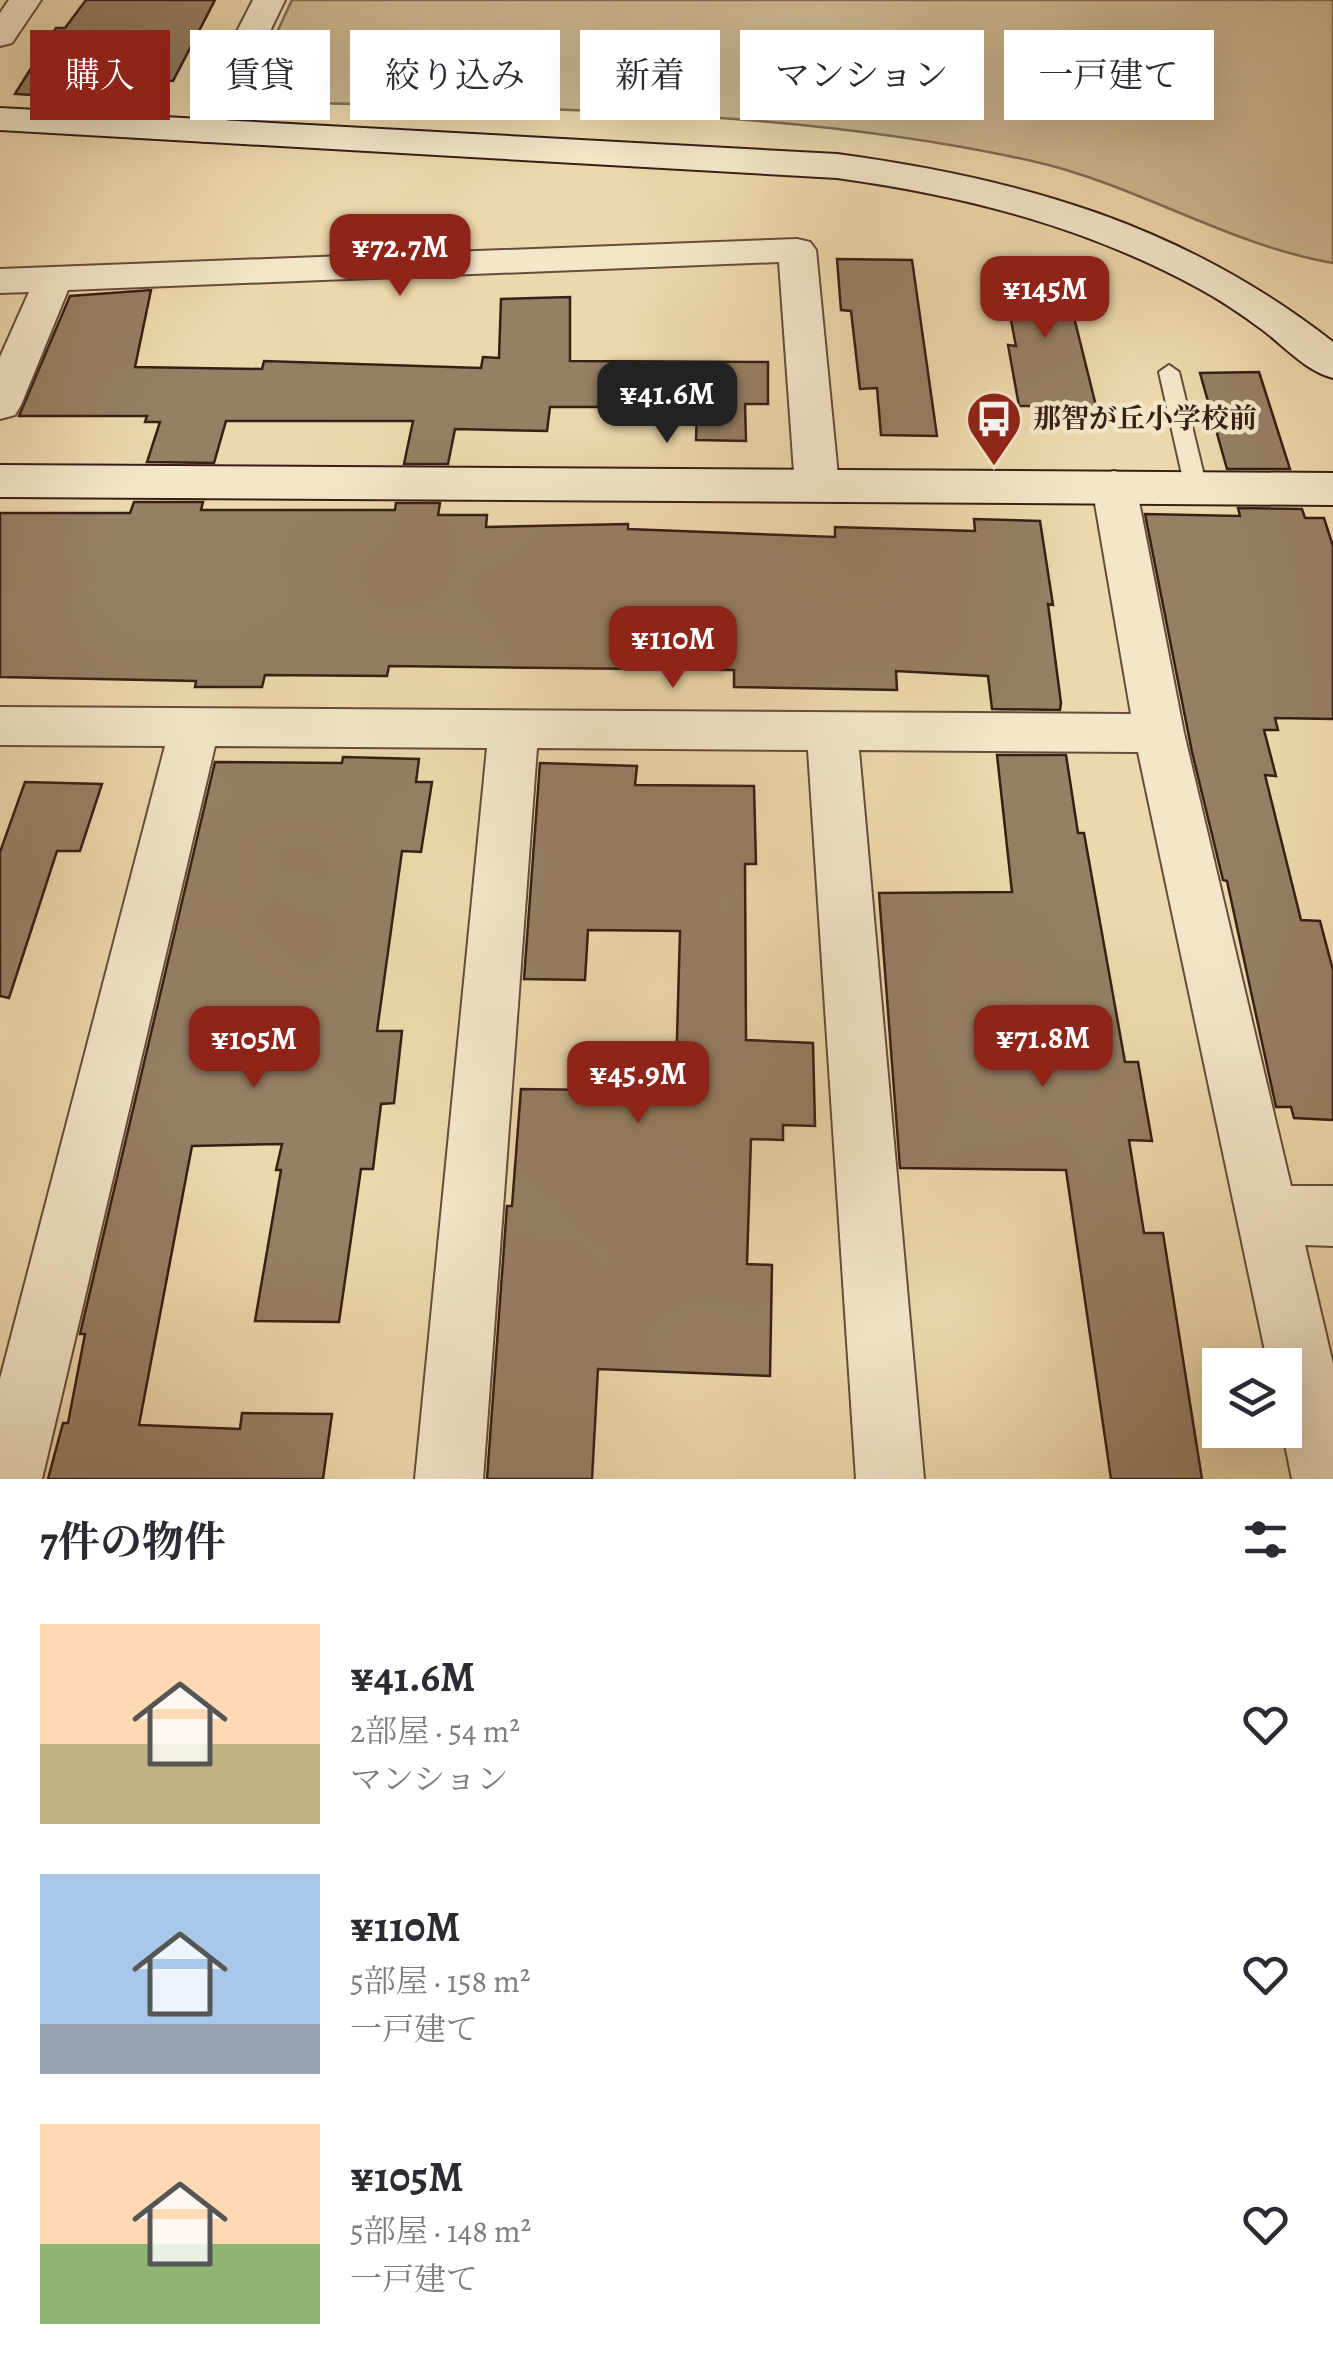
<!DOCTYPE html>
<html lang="ja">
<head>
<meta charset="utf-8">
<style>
  :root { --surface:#fff; --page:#f2f2f3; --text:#2b2b33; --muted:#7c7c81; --accent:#8f2418 }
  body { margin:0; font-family:Alegreya,"Noto Serif JP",serif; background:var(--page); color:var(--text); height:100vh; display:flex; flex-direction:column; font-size:38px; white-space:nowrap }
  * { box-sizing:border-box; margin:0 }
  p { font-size:32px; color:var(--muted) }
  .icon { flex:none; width:55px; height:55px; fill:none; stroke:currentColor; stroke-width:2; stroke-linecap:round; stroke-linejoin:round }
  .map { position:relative; height:1479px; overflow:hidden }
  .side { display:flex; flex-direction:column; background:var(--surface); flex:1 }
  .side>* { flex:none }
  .banner { position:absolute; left:30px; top:30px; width:1275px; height:90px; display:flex; gap:20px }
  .controls { position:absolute; left:1202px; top:1348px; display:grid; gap:20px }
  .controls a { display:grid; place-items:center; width:100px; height:100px; border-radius:0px; background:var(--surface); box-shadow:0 10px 40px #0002; font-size:50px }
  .price { position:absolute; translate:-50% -85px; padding:0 22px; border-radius:20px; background:var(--accent); color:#fff; font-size:32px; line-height:65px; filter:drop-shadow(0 2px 5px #0008) }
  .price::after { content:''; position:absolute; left:50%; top:60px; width:30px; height:22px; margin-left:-15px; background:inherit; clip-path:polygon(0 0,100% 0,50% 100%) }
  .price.selected { background:#222; color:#fff }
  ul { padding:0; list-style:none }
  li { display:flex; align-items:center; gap:30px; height:250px; padding:0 40px }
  li span { display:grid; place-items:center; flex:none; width:280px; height:200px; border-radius:0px; color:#555 }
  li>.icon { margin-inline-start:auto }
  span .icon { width:120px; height:120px; fill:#fffc; stroke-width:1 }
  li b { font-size:42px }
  h2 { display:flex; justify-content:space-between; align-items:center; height:120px; padding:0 40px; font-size:42px }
  .pill { padding:0 35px; border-radius:0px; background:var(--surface); box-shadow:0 10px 40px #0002; font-size:35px; line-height:90px }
  .pill.selected { background:var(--accent); color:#fff }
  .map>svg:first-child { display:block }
  .green { fill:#cdb992; stroke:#826c54; stroke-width:2.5 }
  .building { fill:#967f64; stroke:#381f15; stroke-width:2.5 }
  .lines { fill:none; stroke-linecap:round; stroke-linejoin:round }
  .lane-casing { stroke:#654d3b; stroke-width:4 }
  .street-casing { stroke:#654d3b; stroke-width:4 }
  .secondary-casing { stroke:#381f15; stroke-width:4 }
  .lane { fill:#f3e6c9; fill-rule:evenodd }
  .street { fill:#f3e6c9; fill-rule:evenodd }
  .secondary { fill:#f3e6c9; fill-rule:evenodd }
  .labels { text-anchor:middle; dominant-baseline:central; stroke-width:9; stroke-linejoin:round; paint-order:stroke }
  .poi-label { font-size:28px; font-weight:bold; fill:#381f15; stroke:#f3e6c9; text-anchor:start }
</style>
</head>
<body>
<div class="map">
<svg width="1333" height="1479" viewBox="0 0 1333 1479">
  <rect width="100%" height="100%" fill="#ecd8ac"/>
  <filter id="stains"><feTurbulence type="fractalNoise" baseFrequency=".002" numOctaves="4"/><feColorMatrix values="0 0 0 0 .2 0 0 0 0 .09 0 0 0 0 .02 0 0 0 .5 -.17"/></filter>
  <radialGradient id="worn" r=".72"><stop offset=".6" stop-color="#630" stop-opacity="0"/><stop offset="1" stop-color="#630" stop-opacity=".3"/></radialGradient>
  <path class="green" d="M292,0H1333V263C1228,245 1136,184 1032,161C775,104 506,110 245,101Z"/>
  <path class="building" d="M86,0H215L173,81L161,80L149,102L15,94L56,28H65Z
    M837,259L912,260L937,436L881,435L877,388L860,389L851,311L841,310Z
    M1001,269H1062L1096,406H1019L1008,345L1016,346Z
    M151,290L135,367L262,369L264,361L481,368L483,357L499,358L501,299L570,297V361L768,362V404H745L746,441L696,440L697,407H550L547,431L455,429L448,464H404L413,421H226L214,463L147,462L160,422H145L147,416H19L70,296Z
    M1259,372L1290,469H1227L1200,373Z
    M134,502H203L201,510H395L396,503H440L438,515H487L486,527L628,524V529L835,537V527L975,531L974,519L1040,521L1053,605L1048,604L1061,703L1060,710L992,709L988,676L896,671L897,690L734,687V670L389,666L387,676L265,675L262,687H195L196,681L0,677V513H130Z
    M1238,508L1302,509L1305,518H1324L1333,546V719L1275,718L1278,730H1264L1276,776L1265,775L1301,920L1320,921L1333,970V1120L1294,1118L1291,1107H1276L1227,881L1223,880L1192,752L1145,514L1240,516Z
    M997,755H1066L1078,833H1084L1125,1062H1138L1152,1141L1129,1140L1144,1233H1163L1202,1479H1111L1066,1170L900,1168L879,893L1012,892Z
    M343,757L419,759L416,782H432L421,852L402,851L377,1031H402L394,1103L381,1104L373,1169H361L339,1322L255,1321L281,1170H276L282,1144L192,1146L139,1425L240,1429L242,1413L332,1414L323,1479H48L63,1423H68L85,1334H80L215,762L342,763Z
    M540,763L637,766L635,785L754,786L756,864H745L746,1040L813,1043L815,1126L783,1125V1140L751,1139L747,1264L772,1265L770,1376L598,1369L592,1479H487L507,1206H512L521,1089L672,1091L677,1038L680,931L588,930L585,980L524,979Z
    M25,782L102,784L80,851H57L9,998L0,996V852Z"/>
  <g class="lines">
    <g class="lane-casing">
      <path id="lane" d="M1169,365L1179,372L1207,488L1196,495L1185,488L1159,372Z"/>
    </g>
    <g class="street-casing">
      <path id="street" d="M9,0H41L12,43L0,46V13Z
        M253,0H285L222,131L216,138L204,142L192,138L186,131Z
        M797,239L810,242L816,250L839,486L832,497L817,501L802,497L795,486L779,262L68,290L21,405L15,415L0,419V357L29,292L0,293V269Z
        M1114,471L1129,475L1136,486L1184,733L1291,1186H1333V1246L1305,1245L1333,1364V1479H1292L1282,1430H1285V1365H1268L1138,752L859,750L924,1479H856L808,750L537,748L483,1479H415L487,748L215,746L42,1479H0V1379L165,746L0,745V707L1131,714L1092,486L1099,475Z"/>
    </g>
    <g class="secondary-casing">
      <path id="secondary" d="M0,108L837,154C1023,179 1183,225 1333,342V378C1306,371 1286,348 1264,331C1244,316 1222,301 1200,289C1085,226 966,196 837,178L0,130Z
        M0,465L1333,473V505L0,497Z"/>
    </g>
    <use href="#lane" class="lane"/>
    <use href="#street" class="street"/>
    <use href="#secondary" class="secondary"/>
  </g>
  <defs>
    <g id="bus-pin" transform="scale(2.875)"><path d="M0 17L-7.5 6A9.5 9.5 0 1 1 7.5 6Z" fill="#8f2418" stroke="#f3e6c9"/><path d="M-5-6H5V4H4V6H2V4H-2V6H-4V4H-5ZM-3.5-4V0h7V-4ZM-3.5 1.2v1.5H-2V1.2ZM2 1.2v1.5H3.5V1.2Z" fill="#fff"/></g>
  </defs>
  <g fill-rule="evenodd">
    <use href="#bus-pin" x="994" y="419"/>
  </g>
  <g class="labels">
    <g class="poi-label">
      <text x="1033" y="419">那智が丘小学校前</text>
    </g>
  </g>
  <rect width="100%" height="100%" filter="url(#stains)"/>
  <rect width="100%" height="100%" fill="url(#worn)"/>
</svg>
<div class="controls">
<a><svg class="icon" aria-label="layers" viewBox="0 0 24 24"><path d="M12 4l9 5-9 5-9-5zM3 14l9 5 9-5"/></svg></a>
</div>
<b class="price" style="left:400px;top:299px">¥72.7M</b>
<b class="price" style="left:1045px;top:341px">¥145M</b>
<b class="price selected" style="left:667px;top:446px">¥41.6M</b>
<b class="price" style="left:673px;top:691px">¥110M</b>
<b class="price" style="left:1043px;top:1090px">¥71.8M</b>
<b class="price" style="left:254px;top:1091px">¥105M</b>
<b class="price" style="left:638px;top:1126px">¥45.9M</b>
<div class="banner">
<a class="pill selected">購入</a>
<a class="pill">賃貸</a>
<a class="pill">絞り込み</a>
<a class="pill">新着</a>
<a class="pill">マンション</a>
<a class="pill">一戸建て</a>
</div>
</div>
<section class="side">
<h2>7件の物件<svg class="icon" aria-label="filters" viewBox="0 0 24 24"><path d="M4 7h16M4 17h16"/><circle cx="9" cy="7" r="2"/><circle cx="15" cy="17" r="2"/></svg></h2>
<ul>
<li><span style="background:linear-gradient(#ffd9b3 60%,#c2b280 0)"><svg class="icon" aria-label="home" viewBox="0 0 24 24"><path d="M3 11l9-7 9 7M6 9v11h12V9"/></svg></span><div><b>¥41.6M</b><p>2部屋 · 54 m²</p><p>マンション</p></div><svg class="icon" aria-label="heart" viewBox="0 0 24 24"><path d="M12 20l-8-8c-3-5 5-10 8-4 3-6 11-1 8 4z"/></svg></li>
<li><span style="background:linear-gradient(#a9c7e8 75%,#9aa5b1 0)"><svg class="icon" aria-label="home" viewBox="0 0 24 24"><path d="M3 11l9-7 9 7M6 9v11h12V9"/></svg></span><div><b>¥110M</b><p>5部屋 · 158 m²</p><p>一戸建て</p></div><svg class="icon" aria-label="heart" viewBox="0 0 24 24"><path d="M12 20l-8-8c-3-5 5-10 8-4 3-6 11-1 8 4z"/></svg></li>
<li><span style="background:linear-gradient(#ffd9b3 60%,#8fb573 0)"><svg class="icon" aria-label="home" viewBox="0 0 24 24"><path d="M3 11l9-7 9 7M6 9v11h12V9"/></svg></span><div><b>¥105M</b><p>5部屋 · 148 m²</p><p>一戸建て</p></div><svg class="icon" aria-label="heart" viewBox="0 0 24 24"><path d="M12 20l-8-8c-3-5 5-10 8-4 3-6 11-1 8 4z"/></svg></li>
</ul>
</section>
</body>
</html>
